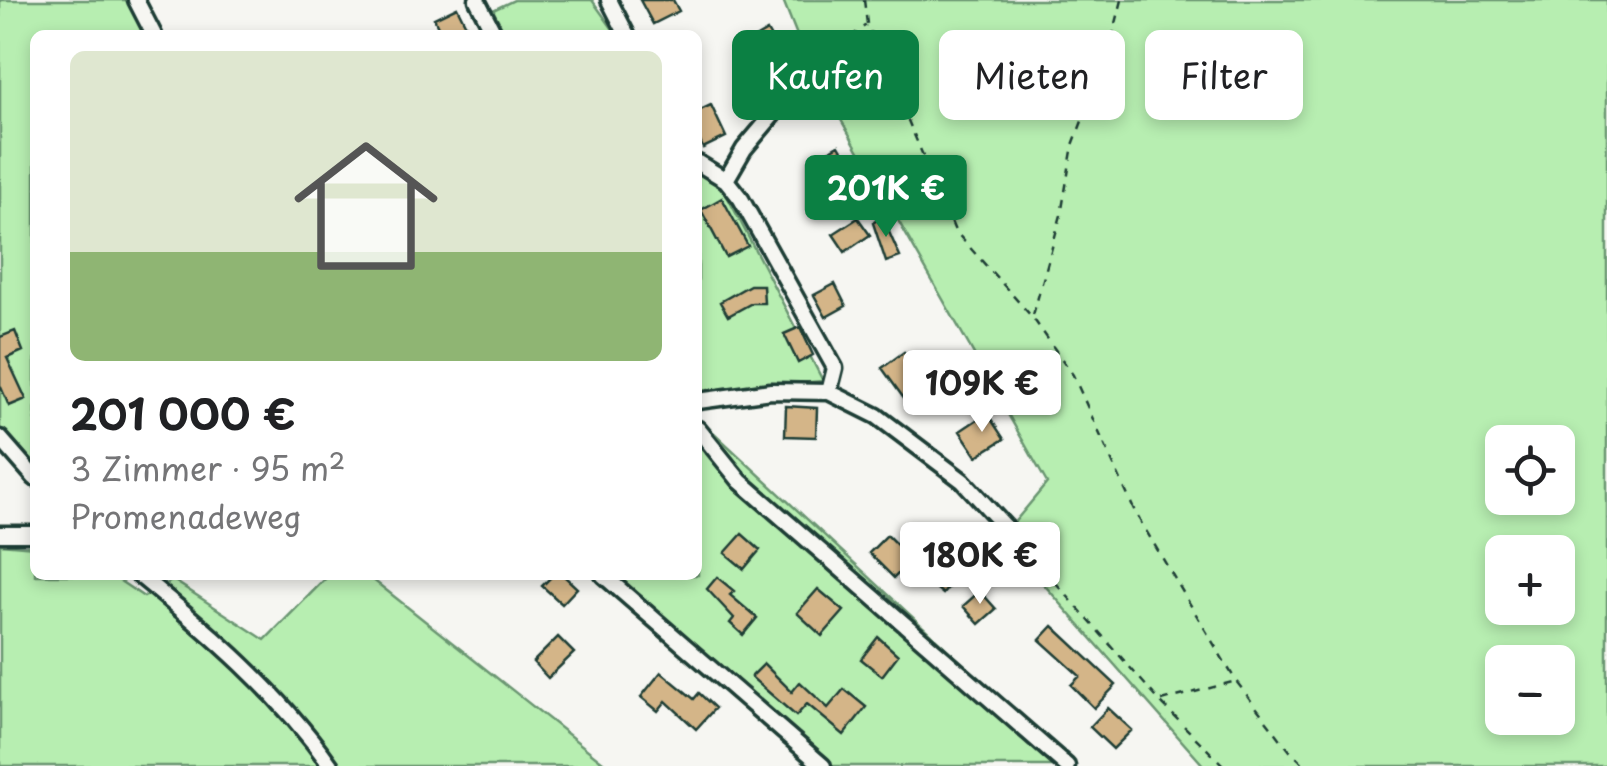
<!DOCTYPE html>
<html lang="de">
<head>
<meta charset="utf-8">
<style>
  :root { --surface:#fff; --page:#f6f6f6; --text:#202124; --muted:#757577; --line:#e0e0e0; --accent:#0b8043 }
  body { margin:0; font-family:"Playpen Sans",sans-serif; background:var(--page); color:var(--text); height:100vh; display:flex; flex-direction:column; font-size:38px; white-space:nowrap }
  * { box-sizing:border-box; margin:0 }
  p { font-size:32px; color:var(--muted) }
  .icon { flex:none; width:55px; height:55px; fill:none; stroke:currentColor; stroke-width:2; stroke-linecap:round; stroke-linejoin:round }
  .map { position:relative; flex:1; overflow:hidden }
  .drawer { position:absolute; left:30px; top:30px; width:672px; height:550px; display:flex; flex-direction:column; background:var(--surface); border-radius:15px; box-shadow:0 5px 15px #0003 }
  .drawer>* { flex:none }
  .hud { position:absolute; left:732px; top:30px; width:722px; height:90px; display:flex; gap:20px }
  .buttons { position:absolute; left:1485px; top:425px; display:grid; gap:20px }
  .buttons a { display:grid; place-items:center; width:90px; height:90px; border-radius:15px; background:var(--surface); box-shadow:0 5px 15px #0003; font-size:50px }
  .price { position:absolute; translate:-50% -85px; padding:0 22px; border-radius:10px; background:#fff; color:#222; font-size:32px; line-height:65px; filter:drop-shadow(0 2px 5px #0008) }
  .price::after { content:''; position:absolute; left:50%; top:60px; width:30px; height:22px; margin-left:-15px; background:inherit; clip-path:polygon(0 0,100% 0,50% 100%) }
  .price.selected { background:var(--accent); color:#fff }
  ul { padding:0; list-style:none }
  li { display:grid; align-content:center; gap:20px; height:530px; padding:0 40px }
  li+li { border-top:2px solid var(--line) }
  li span { display:grid; place-items:center; height:310px; border-radius:15px; color:#555 }
  li>.icon { margin-inline-start:auto }
  span .icon { width:180px; height:180px; fill:#fffc; stroke-width:1 }
  li b { font-size:42px }
  .tag { padding:0 35px; border-radius:15px; background:var(--surface); box-shadow:0 5px 15px #0003; font-size:35px; line-height:90px }
  .tag.selected { background:var(--accent); color:#fff }
  .map>svg:first-child { display:block }
  .green { fill:#b7eeb1; stroke:#6b9672; stroke-width:2.5; fill-rule:evenodd }
  .building { fill:#d4b588; stroke:#1f3d34; stroke-width:2.5 }
  .lines { fill:none; stroke-linecap:round; stroke-linejoin:round }
  .minor-casing { stroke:#1f3d34; stroke-width:21 }
  .path { stroke:#1f3d34; stroke-width:2.5; stroke-dasharray:8 8; stroke-linecap:butt }
  .minor { stroke:#f6f6f2; stroke-width:14 }
</style>
</head>
<body>
<div class="map">
<svg width="1607" height="766" viewBox="0 0 1607 766">
  <rect width="100%" height="100%" fill="#f6f6f2"/>
  <filter id="ink" filterUnits="userSpaceOnUse"><feTurbulence type="fractalNoise" baseFrequency=".01" numOctaves="2"/><feDisplacementMap in="SourceGraphic" scale="20" xChannelSelector="R" yChannelSelector="G"/><feConvolveMatrix kernelMatrix="1 2 1 2 8 2 1 2 1" color-interpolation-filters="sRGB"/></filter>
  <g filter="url(#ink)">
    <path class="green" d="M0,0H136L154,35H35V470L0,428Z
      M514,0H592L617,35H506L493,10Z
      M783,0H1607V766H1204L1002,537L1047,483L806,58ZM1502,442H1558V498H1502ZM1502,552H1558V608H1502ZM1502,662H1558V718H1502Z
      M698,152L724,190L823,381L698,392Z
      M698,418L1073,766H823L603,575H698Z
      M0,544L35,547V575H111L144,597L173,580L265,640L329,575H367L608,766H0Z"/>
    <path class="building" d="M640,0H673L679,11L653,24Z
      M457,7L471,35H442L434,18Z
      M767,31L779,52L757,65L745,44Z
      M711,105L726,137L703,148L698,137V111Z
      M839,145L854,171L839,179L824,154Z
      M722,198L748,246L726,257L701,210Z
      M882,216L900,257L886,262L873,223Z
      M858,218L870,235L845,252L833,234Z
      M835,284L846,306L826,317L814,295Z
      M750,285H763L764,303H752L728,316L720,302Z
      M800,327L813,355L798,363L784,334Z
      M15,331L23,351L7,358L26,399L9,406L0,385V337Z
      M904,352L926,384L905,400L882,368Z
      M786,406L817,408L816,437L785,436Z
      M987,413L1004,439L977,456L960,431Z
      M742,534L760,550L744,569L725,553Z
      M887,535L912,560L894,578L869,553Z
      M930,558L955,579L943,594L918,573Z
      M553,575H563L577,588L562,604L542,586Z
      M717,577L734,591L730,595L757,618L743,635L730,623L734,618L707,589Z
      M818,589L844,611L822,636L797,613Z
      M980,591L996,609L979,624L963,606Z
      M1053,626L1116,685L1094,708L1071,685L1080,676L1040,640Z
      M558,637L574,653L548,678L533,662Z
      M878,637L898,655L882,676L861,659Z
      M764,664L792,692L800,682L828,708L844,689L866,707L844,735L807,704L796,716L751,677Z
      M661,672L694,699L699,693L715,708L696,729L666,701L658,711L641,697Z
      M1108,708L1132,730L1113,749L1090,727Z"/>
    <g class="lines">
      <g class="minor-casing">
        <path id="minor" d="M136,0L154,35
          M477,0L495,35
          M609,0L627,35
          M698,163L726,180L741,199L835,368L829,392
          M726,180L744,149L814,66
          M698,401L771,391L829,392L877,416L963,481L1046,571
          M698,429L740,481L1067,766
          M0,438L35,478
          M0,534H35
          M139,575C210,633 278,691 331,766
          M603,575L823,766"/>
      </g>
      <path class="path" d="M864,0L867,24L955,231L1033,318L1073,375L1136,514L1236,681L1290,751L1306,766
        M825,57L866,25
        M1033,315L1061,215L1073,145L1110,47L1122,0
        M1056,583L1163,705L1224,766
        M1162,701L1236,681"/>
      <use href="#minor" class="minor"/>
    </g>
  </g>
</svg>
<div class="buttons">
<a><svg class="icon" aria-label="locate" viewBox="0 0 24 24"><circle cx="12" cy="12" r="6"/><path d="M12 2v4M12 18v4M2 12h4M18 12h4"/></svg></a>
<a>+</a>
<a>−</a>
</div>
<b class="price selected" style="left:886px;top:240px">201K €</b>
<b class="price" style="left:982px;top:435px">109K €</b>
<b class="price" style="left:980px;top:607px">180K €</b>
<div class="hud">
<a class="tag selected">Kaufen</a>
<a class="tag">Mieten</a>
<a class="tag">Filter</a>
</div>
<section class="drawer">
<ul>
<li><span style="background:linear-gradient(#dfe7d0 65%,#8fb573 0)"><svg class="icon" aria-label="home" viewBox="0 0 24 24"><path d="M3 11l9-7 9 7M6 9v11h12V9"/></svg></span><div><b>201 000 €</b><p>3 Zimmer · 95 m²</p><p>Promenadeweg</p></div></li>
</ul>
</section>
</div>
</body>
</html>
